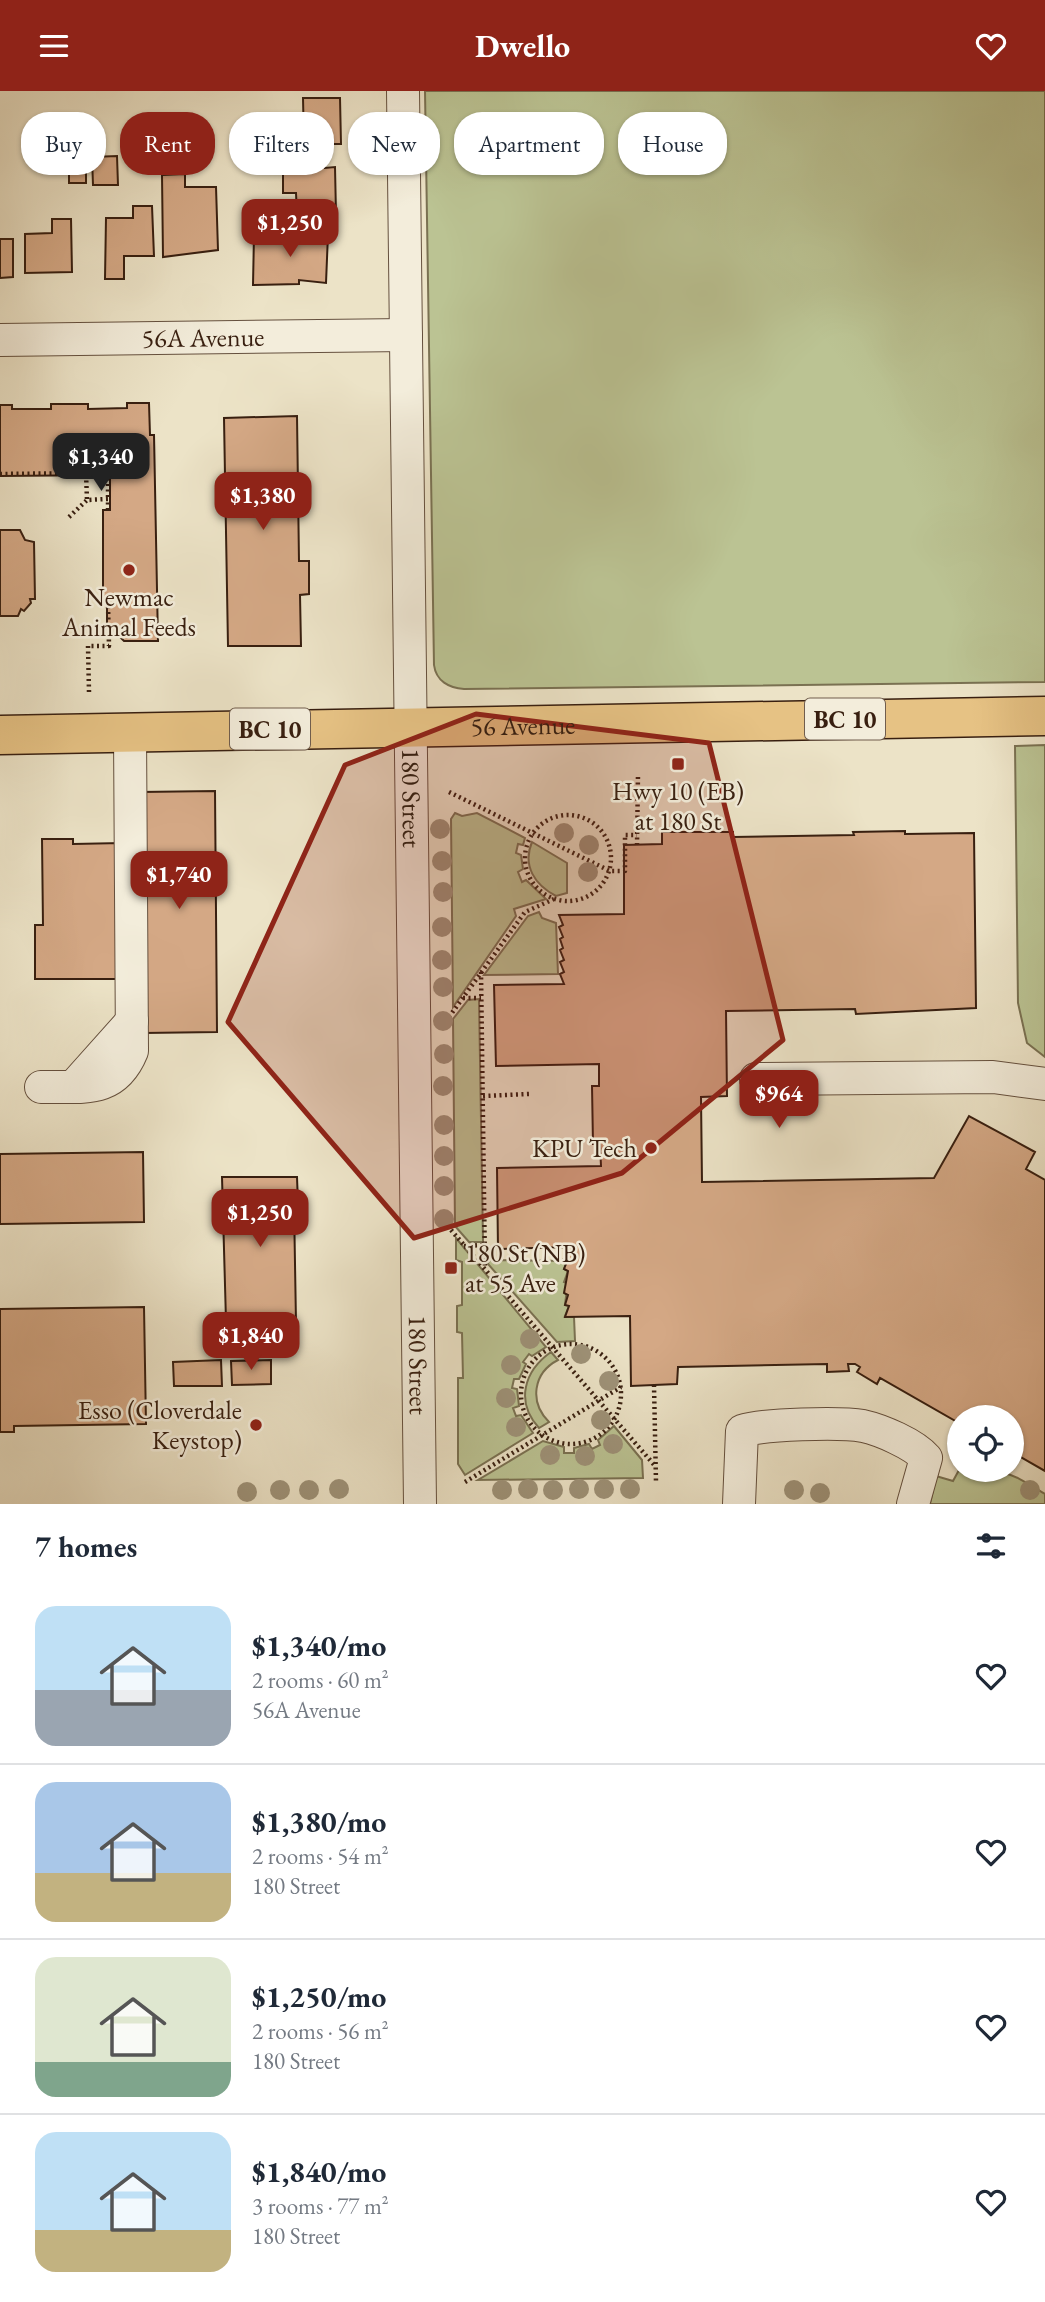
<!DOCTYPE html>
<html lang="en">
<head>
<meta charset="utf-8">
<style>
  :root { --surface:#fff; --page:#f2f2f3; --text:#1f2937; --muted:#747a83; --line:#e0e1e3; --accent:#8f2418 }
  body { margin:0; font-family:"EB Garamond",serif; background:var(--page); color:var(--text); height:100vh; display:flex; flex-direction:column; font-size:26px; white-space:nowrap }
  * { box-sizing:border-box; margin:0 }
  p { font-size:23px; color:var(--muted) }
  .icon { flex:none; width:38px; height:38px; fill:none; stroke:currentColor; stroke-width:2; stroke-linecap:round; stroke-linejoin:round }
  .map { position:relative; height:1413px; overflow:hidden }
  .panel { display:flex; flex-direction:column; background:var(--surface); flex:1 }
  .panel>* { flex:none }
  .banner { position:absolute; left:21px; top:21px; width:1004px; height:63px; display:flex; gap:14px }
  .fabs { position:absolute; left:947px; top:1314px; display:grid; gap:14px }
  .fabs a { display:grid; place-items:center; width:77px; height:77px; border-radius:50%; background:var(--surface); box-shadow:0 2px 5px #0004; font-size:35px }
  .price { position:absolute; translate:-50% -60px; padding:0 16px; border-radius:14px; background:var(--accent); color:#fff; font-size:23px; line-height:46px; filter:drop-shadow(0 2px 4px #0008) }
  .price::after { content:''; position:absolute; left:50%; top:42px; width:21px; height:16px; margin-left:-10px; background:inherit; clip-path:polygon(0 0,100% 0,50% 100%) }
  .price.active { background:#222; color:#fff }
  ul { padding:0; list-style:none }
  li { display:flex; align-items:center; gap:21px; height:175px; padding:0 35px }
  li+li { border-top:2px solid var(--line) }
  li span { display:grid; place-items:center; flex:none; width:196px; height:140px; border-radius:21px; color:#555 }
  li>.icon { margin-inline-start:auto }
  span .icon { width:84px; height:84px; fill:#fffc; stroke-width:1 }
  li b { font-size:30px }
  h2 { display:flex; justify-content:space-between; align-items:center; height:84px; padding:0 35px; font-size:30px }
  .pill { padding:0 24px; border-radius:28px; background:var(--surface); box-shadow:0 2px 5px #0004; font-size:24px; line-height:63px }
  .pill.active { background:var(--accent); color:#fff }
  header { display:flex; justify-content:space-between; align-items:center; height:91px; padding:0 35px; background:var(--accent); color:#fff; font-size:32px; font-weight:700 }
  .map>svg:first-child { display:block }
  .green { fill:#bbc393; stroke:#7a7152; stroke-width:2 }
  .building { fill:#d4a885; stroke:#381f10; stroke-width:2 }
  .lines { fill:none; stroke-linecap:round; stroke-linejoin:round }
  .minor-casing { stroke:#65503e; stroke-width:34 }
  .highway-casing { stroke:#381f10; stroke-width:41 }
  .path { stroke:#381f10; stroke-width:4.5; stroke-dasharray:2 3.5; stroke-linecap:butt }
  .minor { stroke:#f3eddb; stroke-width:32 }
  .highway { stroke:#e6c284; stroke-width:38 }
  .tree { fill:#9e9278 }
  .marked { fill:#8f2418; fill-opacity:0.2; stroke:#8f2418; stroke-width:5; stroke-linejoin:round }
  .poi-dot { fill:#8f2418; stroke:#f3eddb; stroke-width:2.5 }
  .labels { text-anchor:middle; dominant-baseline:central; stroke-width:5; stroke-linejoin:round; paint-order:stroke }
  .shield { fill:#f3eddb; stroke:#705d4d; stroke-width:2 }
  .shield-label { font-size:24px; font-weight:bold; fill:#381f10 }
  .street-label { font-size:26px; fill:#381f10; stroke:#f3eddb }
  .poi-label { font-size:26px; fill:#381f10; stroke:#f3eddb }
</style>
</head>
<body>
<header><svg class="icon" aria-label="menu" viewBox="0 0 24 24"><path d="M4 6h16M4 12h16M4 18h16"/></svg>Dwello<svg class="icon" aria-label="heart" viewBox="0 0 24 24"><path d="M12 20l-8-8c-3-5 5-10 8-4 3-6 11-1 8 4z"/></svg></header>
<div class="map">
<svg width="1045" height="1413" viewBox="0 0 1045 1413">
  <rect width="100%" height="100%" fill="#ece3c7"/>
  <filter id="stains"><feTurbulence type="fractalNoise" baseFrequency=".00286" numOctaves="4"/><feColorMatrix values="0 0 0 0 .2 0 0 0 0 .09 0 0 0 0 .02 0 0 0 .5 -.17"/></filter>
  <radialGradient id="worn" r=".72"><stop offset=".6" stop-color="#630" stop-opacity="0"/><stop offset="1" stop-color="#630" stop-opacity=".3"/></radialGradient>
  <path class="green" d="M425,0H1045V591L464,598C449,597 436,590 434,574Z
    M1045,654V966L1027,952L1018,912L1015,655Z
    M455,722L462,725L477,722L525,747L523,754L518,753L516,762L521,764L523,778L518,781L522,791L526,789L546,808L514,818L516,825L453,916L451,728Z
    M532,751L567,772V802L556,805C535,794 522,775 532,751Z
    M539,821L542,827L556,832L558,883L484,884L528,825Z
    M479,908L483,1151H469L455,1135L453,928L468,909Z
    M456,1147L546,1256L532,1265L529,1263L523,1271L526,1273L519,1288H514L512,1297L517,1298L519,1315L513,1317L516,1325L521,1324L533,1342L465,1384L458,1373V1287H463L462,1242L457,1241V1215L462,1214V1171L456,1169Z
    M489,1169L567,1170L564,1178L568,1180L564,1191L568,1192L565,1213L569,1215L565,1225L574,1226L575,1250L557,1251L488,1173Z
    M551,1261L558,1269C533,1282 529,1311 549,1331L539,1337C515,1311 524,1280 551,1261Z
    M614,1335L642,1369L643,1387L478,1389L543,1350L564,1356V1362H574V1357L589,1353L592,1358L600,1354L598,1349Z
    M959,1379C1008,1379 1007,1380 1045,1403V1413H930L936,1385L953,1390Z"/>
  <path class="building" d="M303,7H340L341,53H304Z
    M289,43L290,67L252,68L251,44Z
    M117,65L118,94H93L92,66Z
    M69,71H86V92H69Z
    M325,71V77L335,76L336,123L297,124L296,102H283V79L310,77V72Z
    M185,83V96H216L218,159L163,166L162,84Z
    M133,115H152L154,165H124V188H105L106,127H133Z
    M52,128H71L72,181L25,182V143L52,142Z
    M328,143L326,192L299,189V193L253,194L254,144Z
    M0,148H13V186L0,187Z
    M127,312H149L150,344H154L158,550H124L107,533V513H103V419H110V384L0,385V314H12V318H51V313H88V318L127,317Z
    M297,325L299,470H309V503L300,504L301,555H228L224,327Z
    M0,439H20L25,449L34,451L35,508H30L31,512L24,520L21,518L18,525H0Z
    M215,700L217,941L144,942L140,701Z
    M905,740V743L974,742L976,917L856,923L855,918L726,920L727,1005L701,1006L702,1091L934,1087L969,1025L1035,1061L1026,1078L1045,1089V1380L1012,1361V1326H959V1332L880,1287L877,1293L857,1281L860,1276L855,1273H848L849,1280L827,1281V1273L678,1276L677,1293L631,1295L630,1225L565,1226L569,1215L565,1214L568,1204L564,1202L568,1180L564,1178L568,1168L564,1167L568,1156L498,1158L497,1077L601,1075L600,1053H593L592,995H599V973L496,975L494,894L564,893L560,883L564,881L560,871L564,869L560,859L563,857L560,848L563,846L559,836L563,834L559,824L624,823V754L662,753V741H733V746L854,744L853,741Z
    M42,748H73V753L122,752L123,888H35V834H43Z
    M143,1061L144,1131L0,1133V1063Z
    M222,1086H297L298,1113H294L296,1232L226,1230Z
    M144,1216L146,1333L14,1335V1341H0V1218Z
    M221,1269L222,1295H174L173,1271Z
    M271,1269V1293L232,1294L231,1270Z"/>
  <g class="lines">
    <g class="minor-casing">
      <g id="minor">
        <path id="s1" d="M403,0L420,1413"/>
        <path id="s2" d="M0,249L406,244"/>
        <path d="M756,988L993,986L1045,993"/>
        <path d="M74,995L132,930"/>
        <path d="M41,996C82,995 114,1004 132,960L130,641"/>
        <path d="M739,1413L742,1340C763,1333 840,1331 863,1335C881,1339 914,1353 926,1367L913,1413"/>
      </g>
    </g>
    <g class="highway-casing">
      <g id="highway">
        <path id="s3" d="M0,644L1045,625"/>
      </g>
    </g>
    <path class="path" d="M86,382H108V408
      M0,383L86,382L87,409L108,408V418
      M69,426L87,409
      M89,601L88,555H109L108,513
      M449,701L610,780H625V744H637
      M525 767a43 43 0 1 1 86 0a43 43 0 1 1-86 0Z
      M637,754L638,683
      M481,881L485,1177
      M463,907H481
      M449,926L525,821L554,808
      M483,1005L529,1003
      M451,1139L656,1376
      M464,1155L484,1154
      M521 1303a50 50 0 1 1 100 0a50 50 0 1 1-100 0Z
      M654,1294L656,1391
      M465,1391L621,1296"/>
    <use href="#minor" class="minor"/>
    <use href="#highway" class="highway"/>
  </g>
  <g class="tree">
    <circle cx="440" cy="738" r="10"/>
    <circle cx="564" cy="742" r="10"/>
    <circle cx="589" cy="754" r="10"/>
    <circle cx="442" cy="770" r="10"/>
    <circle cx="588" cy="781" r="10"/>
    <circle cx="443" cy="801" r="10"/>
    <circle cx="442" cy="836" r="10"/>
    <circle cx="442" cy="869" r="10"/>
    <circle cx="443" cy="896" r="10"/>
    <circle cx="443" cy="930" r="10"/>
    <circle cx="444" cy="963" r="10"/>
    <circle cx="443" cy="995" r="10"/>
    <circle cx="444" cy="1034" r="10"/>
    <circle cx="444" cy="1065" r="10"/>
    <circle cx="444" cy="1095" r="10"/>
    <circle cx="444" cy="1128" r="10"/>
    <circle cx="530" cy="1248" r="10"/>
    <circle cx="581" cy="1263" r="10"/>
    <circle cx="511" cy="1274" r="10"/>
    <circle cx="609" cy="1290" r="10"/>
    <circle cx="506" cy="1307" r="10"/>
    <circle cx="601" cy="1329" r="10"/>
    <circle cx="516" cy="1336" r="10"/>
    <circle cx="613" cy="1353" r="10"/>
    <circle cx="550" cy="1364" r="10"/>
    <circle cx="585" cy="1365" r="10"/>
    <circle cx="339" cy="1398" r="10"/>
    <circle cx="528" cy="1398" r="10"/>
    <circle cx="579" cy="1398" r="10"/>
    <circle cx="604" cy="1398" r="10"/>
    <circle cx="630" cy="1398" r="10"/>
    <circle cx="280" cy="1399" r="10"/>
    <circle cx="309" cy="1399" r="10"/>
    <circle cx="502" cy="1399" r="10"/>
    <circle cx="553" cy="1399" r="10"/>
    <circle cx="794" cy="1399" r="10"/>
    <circle cx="1030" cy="1399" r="10"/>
    <circle cx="247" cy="1401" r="10"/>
    <circle cx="820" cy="1402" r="10"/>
  </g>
  <path class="marked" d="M476,623L709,652L783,949L622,1082L414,1147L228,931L345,674Z"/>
  <g class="poi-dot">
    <circle cx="129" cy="479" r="7"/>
    <rect x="671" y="666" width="14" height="14" rx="3.5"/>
    <circle cx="651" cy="1057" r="7"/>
    <rect x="444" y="1170" width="14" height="14" rx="3.5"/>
    <circle cx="256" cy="1334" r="7"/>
  </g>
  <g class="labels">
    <g class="shield">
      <rect x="805" y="607.5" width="80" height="41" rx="5"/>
      <rect x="230" y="617.5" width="80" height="41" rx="5"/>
    </g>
    <g class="shield-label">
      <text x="845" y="628">BC 10</text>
      <text x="270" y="638">BC 10</text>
    </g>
    <g class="street-label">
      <text stroke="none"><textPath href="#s2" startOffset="203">56A Avenue</textPath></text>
      <text stroke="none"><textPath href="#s3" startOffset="523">56 Avenue</textPath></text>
      <text stroke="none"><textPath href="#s1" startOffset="707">180 Street</textPath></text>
      <text stroke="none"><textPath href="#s1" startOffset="1274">180 Street</textPath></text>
    </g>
    <g class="poi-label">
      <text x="129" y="506">Newmac<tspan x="129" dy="30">Animal Feeds</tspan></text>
      <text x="678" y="700">Hwy 10 (EB)<tspan x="678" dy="30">at 180 St</tspan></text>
      <text x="637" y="1057" text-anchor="end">KPU Tech</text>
      <text x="465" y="1162" text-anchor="start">180 St (NB)<tspan x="465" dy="30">at 55 Ave</tspan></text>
      <text x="242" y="1319" text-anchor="end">Esso (Cloverdale<tspan x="242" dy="30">Keystop)</tspan></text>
    </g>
  </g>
  <rect width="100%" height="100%" filter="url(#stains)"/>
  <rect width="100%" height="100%" fill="url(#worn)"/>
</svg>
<div class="fabs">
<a><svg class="icon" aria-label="locate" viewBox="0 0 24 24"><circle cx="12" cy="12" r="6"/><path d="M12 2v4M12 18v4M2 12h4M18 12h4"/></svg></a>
</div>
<b class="price" style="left:290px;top:168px">$1,250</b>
<b class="price active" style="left:101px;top:402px">$1,340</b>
<b class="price" style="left:263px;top:441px">$1,380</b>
<b class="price" style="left:179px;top:820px">$1,740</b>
<b class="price" style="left:779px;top:1039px">$964</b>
<b class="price" style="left:260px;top:1158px">$1,250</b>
<b class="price" style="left:251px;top:1281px">$1,840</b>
<div class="banner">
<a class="pill">Buy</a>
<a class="pill active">Rent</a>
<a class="pill">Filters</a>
<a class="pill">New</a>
<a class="pill">Apartment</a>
<a class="pill">House</a>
</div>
</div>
<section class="panel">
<h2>7 homes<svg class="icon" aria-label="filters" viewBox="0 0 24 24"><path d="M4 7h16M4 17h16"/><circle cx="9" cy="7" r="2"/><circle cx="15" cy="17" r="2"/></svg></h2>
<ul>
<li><span style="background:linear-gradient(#bfe0f5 60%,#9aa5b1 0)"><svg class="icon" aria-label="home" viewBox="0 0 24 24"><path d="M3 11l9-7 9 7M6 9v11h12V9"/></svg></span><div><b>$1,340/mo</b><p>2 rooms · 60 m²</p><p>56A Avenue</p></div><svg class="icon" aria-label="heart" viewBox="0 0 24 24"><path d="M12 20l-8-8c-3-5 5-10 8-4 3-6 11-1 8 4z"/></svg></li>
<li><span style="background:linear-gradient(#a9c7e8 65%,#c2b280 0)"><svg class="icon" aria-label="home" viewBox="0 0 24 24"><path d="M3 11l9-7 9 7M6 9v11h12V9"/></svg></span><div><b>$1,380/mo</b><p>2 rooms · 54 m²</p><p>180 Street</p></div><svg class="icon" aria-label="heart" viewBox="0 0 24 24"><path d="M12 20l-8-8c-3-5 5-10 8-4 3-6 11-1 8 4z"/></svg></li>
<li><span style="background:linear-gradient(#dfe7d0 75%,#7fa58c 0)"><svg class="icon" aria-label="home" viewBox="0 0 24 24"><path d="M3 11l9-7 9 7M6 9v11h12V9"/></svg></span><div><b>$1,250/mo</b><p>2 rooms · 56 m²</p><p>180 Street</p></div><svg class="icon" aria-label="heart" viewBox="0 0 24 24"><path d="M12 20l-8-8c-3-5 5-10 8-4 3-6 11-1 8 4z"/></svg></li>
<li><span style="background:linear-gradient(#bfe0f5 70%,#c2b280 0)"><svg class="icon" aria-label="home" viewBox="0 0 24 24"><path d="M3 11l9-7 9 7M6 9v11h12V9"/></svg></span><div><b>$1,840/mo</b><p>3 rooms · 77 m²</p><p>180 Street</p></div><svg class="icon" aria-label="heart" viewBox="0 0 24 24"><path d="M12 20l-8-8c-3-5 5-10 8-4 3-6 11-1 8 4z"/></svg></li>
</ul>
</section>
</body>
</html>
